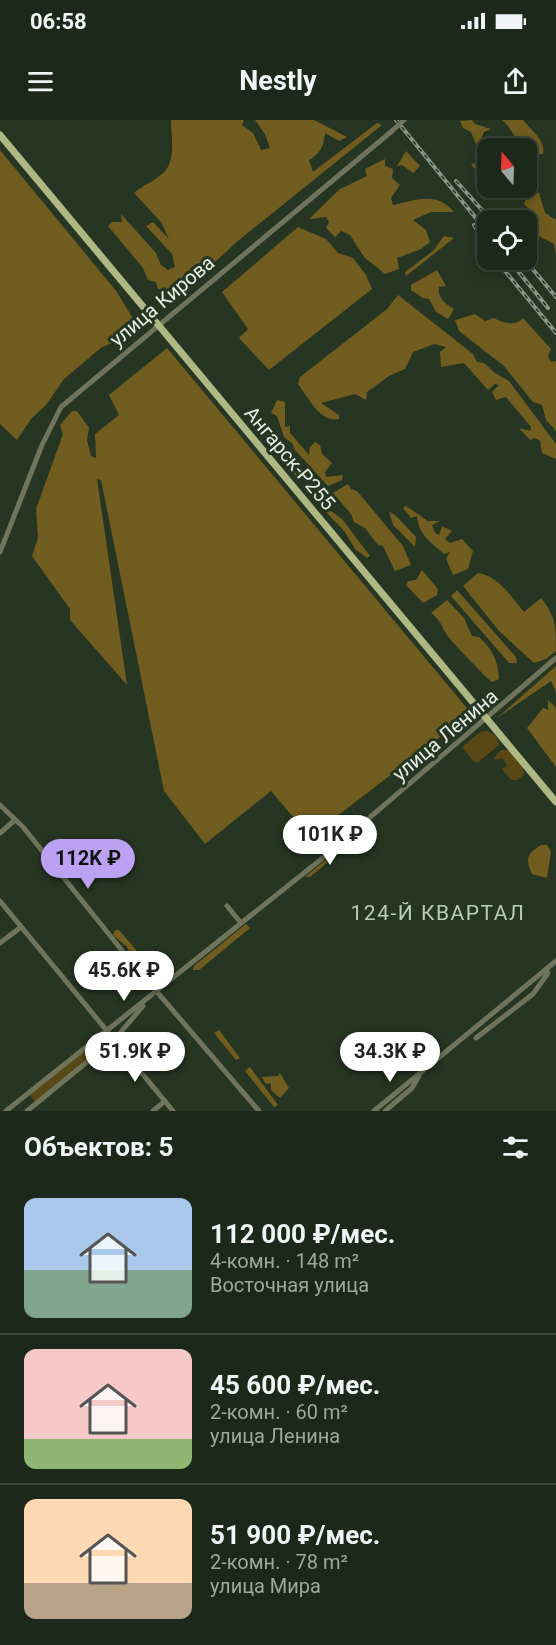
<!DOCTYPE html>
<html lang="ru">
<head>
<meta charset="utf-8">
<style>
  :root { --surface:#1c281a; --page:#293427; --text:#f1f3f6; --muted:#a0a6a2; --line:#3a4439; --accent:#bca0f2 }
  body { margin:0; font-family:Roboto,sans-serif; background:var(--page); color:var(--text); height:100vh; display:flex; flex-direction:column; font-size:22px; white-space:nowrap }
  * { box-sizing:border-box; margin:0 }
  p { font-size:20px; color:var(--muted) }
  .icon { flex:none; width:33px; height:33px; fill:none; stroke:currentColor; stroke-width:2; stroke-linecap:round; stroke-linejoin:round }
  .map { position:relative; height:991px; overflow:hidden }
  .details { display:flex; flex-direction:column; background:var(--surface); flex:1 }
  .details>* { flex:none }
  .needle { width:39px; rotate:341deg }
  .controls { position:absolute; left:477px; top:18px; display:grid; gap:12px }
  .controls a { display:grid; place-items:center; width:60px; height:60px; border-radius:12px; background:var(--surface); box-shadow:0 3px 15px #0003,0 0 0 2px var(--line); font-size:30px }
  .price { position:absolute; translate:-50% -51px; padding:0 14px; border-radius:21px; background:#fff; color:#222; font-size:20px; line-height:39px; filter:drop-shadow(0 2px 3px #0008) }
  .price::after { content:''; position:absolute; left:50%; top:36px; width:18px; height:14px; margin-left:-9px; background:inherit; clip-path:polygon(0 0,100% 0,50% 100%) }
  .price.active { background:var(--accent); color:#111 }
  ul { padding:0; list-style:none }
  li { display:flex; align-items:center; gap:18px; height:150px; padding:0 24px }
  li+li { border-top:2px solid var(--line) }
  li span { display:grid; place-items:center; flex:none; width:168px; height:120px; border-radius:12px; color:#555 }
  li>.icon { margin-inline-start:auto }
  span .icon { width:72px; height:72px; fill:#fffc; stroke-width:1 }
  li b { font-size:26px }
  h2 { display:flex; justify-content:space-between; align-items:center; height:72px; padding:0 24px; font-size:26px }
  .status { display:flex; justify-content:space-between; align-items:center; height:42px; padding:0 30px; background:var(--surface); direction:ltr }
  .status svg { height:16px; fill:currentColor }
  header { display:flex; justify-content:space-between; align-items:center; height:78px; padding:0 24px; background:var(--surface); font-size:27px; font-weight:700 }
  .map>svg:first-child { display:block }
  .green { fill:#594816 }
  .forest { fill:#715d1f }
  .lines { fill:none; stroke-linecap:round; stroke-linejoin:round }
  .minor { stroke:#70745b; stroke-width:5 }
  .major { stroke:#afb783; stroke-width:7 }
  .rail-casing { stroke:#8b9788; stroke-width:4 }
  .rail { stroke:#263622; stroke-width:1.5; stroke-dasharray:4.5; stroke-linecap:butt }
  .minor-bridge { stroke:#70745b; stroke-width:5 }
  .labels { text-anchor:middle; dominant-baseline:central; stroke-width:6; stroke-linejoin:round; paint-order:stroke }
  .street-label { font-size:20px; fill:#e5efe3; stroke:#263622 }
  .neighbourhood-label { font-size:21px; letter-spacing:1.5px; fill:#b9cdb4; stroke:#263622 }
</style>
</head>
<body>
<div class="status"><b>06:58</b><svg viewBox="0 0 49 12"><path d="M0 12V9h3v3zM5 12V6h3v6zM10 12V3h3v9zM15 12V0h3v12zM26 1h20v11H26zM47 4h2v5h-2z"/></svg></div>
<header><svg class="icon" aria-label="menu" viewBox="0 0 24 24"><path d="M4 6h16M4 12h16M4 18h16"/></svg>Nestly<svg class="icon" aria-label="share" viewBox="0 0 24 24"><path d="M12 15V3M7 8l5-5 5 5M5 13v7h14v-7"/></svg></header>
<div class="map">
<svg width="556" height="991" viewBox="0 0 556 991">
  <rect width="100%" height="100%" fill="#263622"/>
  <path class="green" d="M487,611L496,616L499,625L477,643L474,642L462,627L480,612Z
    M501,630H509L523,648L524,654L518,660H511L502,649L507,645L502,638L495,640L494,638Z
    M102,916L108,922L35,982L30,975Z"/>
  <path class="forest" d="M171,0H244L242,5L253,13L261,30L270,28L265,14L255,0H314L347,17L339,21L325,13C324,26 320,34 309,40L313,52L377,3L382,5L239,120L195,160L170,174L158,169L156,162L148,160L143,148L108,106L112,102H122L121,94L156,133L161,145L168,150L175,147L172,134L146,106L153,102L169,119L161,102L134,73C143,65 153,62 162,54C177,42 171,16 171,0Z
    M472,0L475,4L491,9L484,12L481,19L498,28H488L487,61L481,57L471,44L483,41L471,12L463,8L460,1Z
    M502,0H523C531,10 546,20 543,34L534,35C513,26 518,14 502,0Z
    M0,30L117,172L135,202L123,219L102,227L64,259L46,285L31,299L17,320L0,304Z
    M406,31L420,46L413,53L402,45L397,46Z
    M385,39V46L393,49L392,58L400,65L391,78L393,85C416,80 437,71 454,92H431L413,100L426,110L430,122L421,129L397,138L399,149L385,154L364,137L350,115L341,111L335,117L326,108L329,102L326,97L309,99L340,69L367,56L365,49Z
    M529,72L539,73L545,93L556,100V134L554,124C544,118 527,113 526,101L538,106L536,96L524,84Z
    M298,107L326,119L338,133L353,138L366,155L372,169L269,250L239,218L248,209L222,172Z
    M444,116L454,118L406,156L405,152L433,131Z
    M437,150L446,166L439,167C437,178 446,184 454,189L448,199L436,192L429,179L423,178L411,170V165Z
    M398,175L473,234L477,242L484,243L495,253L509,261L556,324V339L542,333L540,321L535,318L530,320L519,308L530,311L531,307L506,277L496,280L492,272L499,265L495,264L488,270L464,243L441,247L440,232L446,227L434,224L413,232L405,249L389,256L367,272L366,280L355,274L321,283L339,295V299C320,303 308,277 298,264L300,257L387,189Z
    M475,194L485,201L494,198C503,203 515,207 523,198L551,229L548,236L551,242L556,241V311L546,300L542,285L533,282L504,246L459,211L455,200Z
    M167,228L471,593L310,717L271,671L205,724L164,671L101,360L97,359L127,565L70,500V489L32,436L38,418L36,389L63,314L60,305L72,291H77L89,308L87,320L91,336L96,338L95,314L119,295L109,275Z
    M277,280L285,282V307L290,306V313L309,335L310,327L315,322L320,325L322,334L332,343L325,352L326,357L343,355L342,360L328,366L294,329L293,324L284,317L277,296L271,293Z
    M269,316L282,328L297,351L295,356L264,319Z
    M348,364L351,369L357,371L403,426L411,445L395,451L383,426L378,425L365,408L354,402L351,394L333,373Z
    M406,386L428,401H440L432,405L435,413L439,415L442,406L452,411L445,419L450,423L462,419L473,431L468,449L453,455L446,439L450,432L444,434C431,422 419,416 417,396L411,398L403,388Z
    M327,388L342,399L370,436L367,438L355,429L345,412L326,392Z
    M389,391C399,397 407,408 416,417L415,427L393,405Z
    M422,450L438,469L437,475L423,483L406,465L408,461L416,460Z
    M478,453C499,456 512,478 524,492L541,478C556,497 556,506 556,531L546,539L534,543L499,511L463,466Z
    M457,470L516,537L517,543H509L451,476Z
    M447,480L464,498L472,516L479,517C493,530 498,540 499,559L492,562C488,560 449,519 447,515C440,504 442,502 431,493Z
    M556,546V572L551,561L497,598Z
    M548,580L556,588V647L527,608L543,588L548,590Z
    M370,703L366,710L310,757H305Z
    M541,725H547L551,732L547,758L532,754C525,738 527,734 541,725Z
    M246,804L250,808L199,850H193L194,846Z
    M115,810H119L149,845L148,849L138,845L126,826L113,815Z
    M219,910L240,938L236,940L214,913Z
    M250,947L278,985L274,987L245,951Z
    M280,953L289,968L280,978L271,970V964L265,963L262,957L278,956Z"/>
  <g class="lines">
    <path class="minor" d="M0,432L42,325L61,287L392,11
      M0,685L23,707L128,838L259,991
      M0,713L15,700
      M0,781L173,991
      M227,786L241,803
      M0,823L21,807
      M476,918L533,874L548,853L546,849
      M6,991L319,741L556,538
      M27,991L114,920L143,886
      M153,991L165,981
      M374,991L556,841
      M385,991L412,968L419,956"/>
    <path class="major" d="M0,15L556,682"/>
    <g class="rail-casing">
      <path id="rail" d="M396,0L488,113
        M456,61L491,100
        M474,105L488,128
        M496,140L556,213
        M509,140L548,188
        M525,140L556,177"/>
    </g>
    <use href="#rail" class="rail"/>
    <path class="minor-bridge" d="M392,11L404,0"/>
  </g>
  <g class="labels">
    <g class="street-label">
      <text transform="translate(162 181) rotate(-40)">улица Кирова</text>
      <text transform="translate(290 338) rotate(50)">Ангарск-Р255</text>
      <text transform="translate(445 615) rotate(-40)">улица Ленина</text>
    </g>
    <g class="neighbourhood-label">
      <text x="438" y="793">124-Й КВАРТАЛ</text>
    </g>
  </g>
</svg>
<div class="controls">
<a><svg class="needle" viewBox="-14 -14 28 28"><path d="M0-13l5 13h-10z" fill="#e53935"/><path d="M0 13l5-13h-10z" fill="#a0a6a2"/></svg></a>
<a><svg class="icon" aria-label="locate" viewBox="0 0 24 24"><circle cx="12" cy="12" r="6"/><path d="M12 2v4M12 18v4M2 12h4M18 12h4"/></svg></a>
</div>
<b class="price" style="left:330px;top:746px">101K ₽</b>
<b class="price active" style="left:88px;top:770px">112K ₽</b>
<b class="price" style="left:124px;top:882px">45.6K ₽</b>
<b class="price" style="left:135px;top:963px">51.9K ₽</b>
<b class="price" style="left:390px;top:963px">34.3K ₽</b>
</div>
<section class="details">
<h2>Объектов: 5<svg class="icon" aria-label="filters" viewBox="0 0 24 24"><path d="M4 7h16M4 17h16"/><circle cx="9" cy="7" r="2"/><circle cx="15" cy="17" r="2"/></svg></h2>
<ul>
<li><span style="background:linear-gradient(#a9c7e8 60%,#7fa58c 0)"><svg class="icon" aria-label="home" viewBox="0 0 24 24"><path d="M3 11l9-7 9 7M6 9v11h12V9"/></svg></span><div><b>112 000 ₽/мес.</b><p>4-комн. · 148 m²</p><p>Восточная улица</p></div></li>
<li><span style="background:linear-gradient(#f6c9c9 75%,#8fb573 0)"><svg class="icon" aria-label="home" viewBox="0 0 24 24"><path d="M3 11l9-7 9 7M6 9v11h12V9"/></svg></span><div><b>45 600 ₽/мес.</b><p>2-комн. · 60 m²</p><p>улица Ленина</p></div></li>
<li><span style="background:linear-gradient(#ffd9b3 70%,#b9a48a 0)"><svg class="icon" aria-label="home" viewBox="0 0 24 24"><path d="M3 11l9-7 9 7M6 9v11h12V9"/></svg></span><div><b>51 900 ₽/мес.</b><p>2-комн. · 78 m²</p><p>улица Мира</p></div></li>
</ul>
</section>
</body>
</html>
